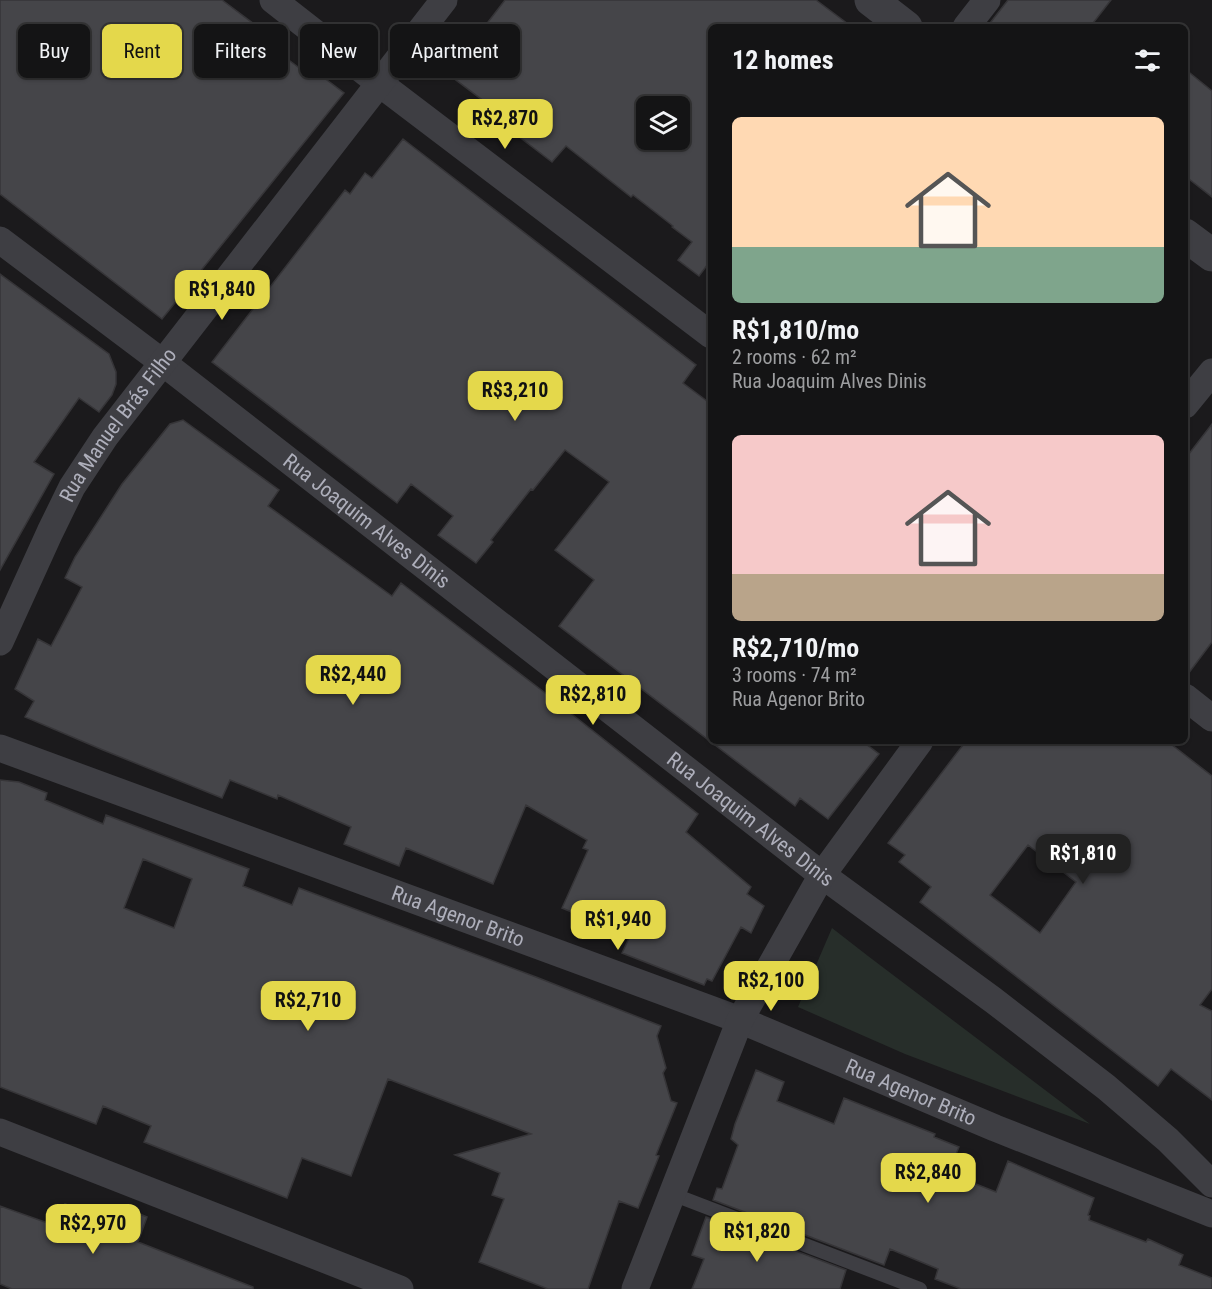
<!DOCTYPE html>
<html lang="en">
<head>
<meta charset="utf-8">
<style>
  :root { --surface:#141415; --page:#1d1d1e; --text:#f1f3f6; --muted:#9d9ea0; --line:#333334; --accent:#e4d84b }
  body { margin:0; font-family:"Roboto Condensed",sans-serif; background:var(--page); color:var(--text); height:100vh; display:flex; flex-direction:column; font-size:22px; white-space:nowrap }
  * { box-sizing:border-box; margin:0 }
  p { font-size:20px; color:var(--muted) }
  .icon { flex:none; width:33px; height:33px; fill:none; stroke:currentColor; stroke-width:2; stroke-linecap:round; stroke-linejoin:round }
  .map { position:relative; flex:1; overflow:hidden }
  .side { position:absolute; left:708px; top:24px; width:480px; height:720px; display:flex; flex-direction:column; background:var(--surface); border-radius:9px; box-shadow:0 2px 4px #0004,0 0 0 2px var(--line) }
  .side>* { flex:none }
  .guide { position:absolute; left:18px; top:24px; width:570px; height:54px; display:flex; gap:12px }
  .buttons { position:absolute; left:636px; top:96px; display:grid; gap:12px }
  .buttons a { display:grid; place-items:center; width:54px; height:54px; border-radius:9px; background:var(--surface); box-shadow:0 2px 4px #0004,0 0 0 2px var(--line); font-size:30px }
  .price { position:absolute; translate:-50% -51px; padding:0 14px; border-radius:12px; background:var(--accent); color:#111; font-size:20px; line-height:39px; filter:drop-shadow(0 2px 3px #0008) }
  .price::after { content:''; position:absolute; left:50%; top:36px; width:18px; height:14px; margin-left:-9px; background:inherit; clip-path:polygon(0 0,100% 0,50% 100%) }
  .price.on { background:#222; color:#fff }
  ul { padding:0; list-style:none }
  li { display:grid; align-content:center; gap:12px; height:318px; padding:0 24px }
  li span { display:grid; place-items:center; height:186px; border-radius:9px; color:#555 }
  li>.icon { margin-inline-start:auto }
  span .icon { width:108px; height:108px; fill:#fffc; stroke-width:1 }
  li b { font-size:26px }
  h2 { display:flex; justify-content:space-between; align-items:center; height:72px; padding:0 24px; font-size:26px }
  .tag { padding:0 21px; border-radius:9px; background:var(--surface); box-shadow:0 2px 4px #0004,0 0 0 2px var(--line); font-size:21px; line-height:54px }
  .tag.on { background:var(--accent); color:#111 }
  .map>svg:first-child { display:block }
  .green { fill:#272e2a }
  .building { fill:#454549; stroke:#363538; stroke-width:1.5; fill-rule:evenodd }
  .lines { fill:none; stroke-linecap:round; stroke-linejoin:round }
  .service { stroke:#3e3e43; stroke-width:14 }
  .minor { stroke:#3e3e43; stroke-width:27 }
  .tertiary { stroke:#3e3e43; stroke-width:33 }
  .labels { text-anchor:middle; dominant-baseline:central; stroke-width:6; stroke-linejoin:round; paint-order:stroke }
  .street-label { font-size:21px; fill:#aeafbb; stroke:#161517 }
</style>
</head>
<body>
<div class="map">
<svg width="1212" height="1289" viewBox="0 0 1212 1289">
  <rect width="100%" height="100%" fill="#1b1a1c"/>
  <path class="green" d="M832,928L868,956L1090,1124L905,1054L798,1007Z"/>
  <path class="building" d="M0,0H222L262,30L257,36L306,73L311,68L344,93L162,319L0,194Z
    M505,0H816L852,27H711V260L699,276L678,260L692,242L672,227L673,226L633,195L631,197L566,146L552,162L509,129L513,123L448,74ZM646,106H680V140H646Z
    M1008,0H1111L1090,27H987Z
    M1185,69L1212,91V197L1185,176Z
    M403,139L696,365L683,383L711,404V741H862L879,754L828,819L800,798L795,806L559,626L594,580L555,550L609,482L565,450L533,490L531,489L491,540L493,542L476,563L438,535L453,516L411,484L397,503L212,362L345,190L350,194L365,173L372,178Z
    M0,274L109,354L116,372V384L112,395L99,412L79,398L34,462L54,474L0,570Z
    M183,420L279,490L268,506L392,596L401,583L544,692L698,814L686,832L751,887L747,894L764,906L751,933L741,927L712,981L707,979L704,985L622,953L630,936L562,908L588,850L583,848L587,840L526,805L493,884L406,848L399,866L344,844L351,827L278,795L277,799L230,780L222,798L103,750L25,717L34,701L15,689L38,639L51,646L82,587L65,578L75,557L122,484L170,424Z
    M1212,424V642L1185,678V459Z
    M966,741H1167L1212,776V989L1200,1005L1212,1011V1100L1171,1069L1158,1086L920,902L931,887L899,862L905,855L888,843ZM1028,845L1076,882L1040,933L990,895Z
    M0,780L19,782L47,793L45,800L103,824L106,815L249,869L243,886L292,905L299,888L536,977L661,1026L657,1036L666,1068L663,1073L671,1101L677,1103L656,1155L659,1156L638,1208L619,1201L588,1289H548L479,1262L504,1199L492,1195L500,1173L455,1155L531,1134L388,1079L351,1176L302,1158L287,1198L144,1142L151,1126L103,1106L96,1124L0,1087ZM143,859L192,879L174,928L124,908Z
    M756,1070L784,1082L777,1101L834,1124L844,1098L935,1134L934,1137L959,1147L948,1173L996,1192L1008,1161L1094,1198L1088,1215L1090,1216L1089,1220L1146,1242L1148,1239L1183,1255L1179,1265L1212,1278V1289H961L935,1279L938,1269L890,1249L884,1265L713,1200L717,1188L722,1189L738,1145L731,1139L735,1124Z
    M65,1204L87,1212L90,1206L116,1217L120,1206L147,1217L138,1242L253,1287V1289H12L0,1284V1206L56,1226Z
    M706,1217L846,1270L840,1289H692L704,1259L692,1255Z"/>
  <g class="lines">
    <path class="service" d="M672,1194L920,1289"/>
    <g class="minor">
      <path d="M273,0L379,83L711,335"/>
      <path d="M966,27L987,0"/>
      <path id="s1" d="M0,240L162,362L822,875L993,1000L1106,1087L1168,1140L1212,1184"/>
      <path d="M1185,405L1212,372"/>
      <path id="s2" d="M0,642L50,532L72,487L105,437L444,0"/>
      <path d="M1185,697L1212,718"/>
      <path id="s3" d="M0,748L740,1020L995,1128L1212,1214"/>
      <path d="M0,1132L400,1289"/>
      <path d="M635,1289L740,1020L822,875L920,741"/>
    </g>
    <path class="tertiary" d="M871,0L906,27
      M1185,235L1212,255"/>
  </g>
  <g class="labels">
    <g class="street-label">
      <text stroke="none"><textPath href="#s2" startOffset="248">Rua Manuel Brás Filho</textPath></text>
      <text stroke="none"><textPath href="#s1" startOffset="462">Rua Joaquim Alves Dinis</textPath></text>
      <text stroke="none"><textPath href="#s1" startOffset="948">Rua Joaquim Alves Dinis</textPath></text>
      <text stroke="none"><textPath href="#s3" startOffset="488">Rua Agenor Brito</textPath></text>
      <text stroke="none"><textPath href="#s3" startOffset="974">Rua Agenor Brito</textPath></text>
    </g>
  </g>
</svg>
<div class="buttons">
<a><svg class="icon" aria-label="layers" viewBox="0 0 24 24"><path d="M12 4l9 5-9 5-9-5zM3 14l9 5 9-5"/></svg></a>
</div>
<b class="price" style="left:505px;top:150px">R$2,870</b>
<b class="price" style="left:222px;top:321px">R$1,840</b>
<b class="price" style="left:515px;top:422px">R$3,210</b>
<b class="price" style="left:353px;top:706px">R$2,440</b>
<b class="price" style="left:593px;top:726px">R$2,810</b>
<b class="price on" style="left:1083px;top:885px">R$1,810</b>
<b class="price" style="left:618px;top:951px">R$1,940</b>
<b class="price" style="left:771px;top:1012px">R$2,100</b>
<b class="price" style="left:308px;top:1032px">R$2,710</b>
<b class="price" style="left:928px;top:1204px">R$2,840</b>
<b class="price" style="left:93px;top:1255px">R$2,970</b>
<b class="price" style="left:757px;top:1263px">R$1,820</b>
<div class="guide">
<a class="tag">Buy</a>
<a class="tag on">Rent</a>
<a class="tag">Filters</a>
<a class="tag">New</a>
<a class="tag">Apartment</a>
</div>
<section class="side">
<h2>12 homes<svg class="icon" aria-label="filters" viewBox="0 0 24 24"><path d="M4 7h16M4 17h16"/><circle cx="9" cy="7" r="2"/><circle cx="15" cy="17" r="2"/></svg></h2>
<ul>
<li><span style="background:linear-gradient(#ffd9b3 70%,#7fa58c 0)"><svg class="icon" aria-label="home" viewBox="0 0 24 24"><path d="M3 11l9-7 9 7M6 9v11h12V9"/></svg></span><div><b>R$1,810/mo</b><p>2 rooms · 62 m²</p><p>Rua Joaquim Alves Dinis</p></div></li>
<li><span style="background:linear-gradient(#f6c9c9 75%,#b9a48a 0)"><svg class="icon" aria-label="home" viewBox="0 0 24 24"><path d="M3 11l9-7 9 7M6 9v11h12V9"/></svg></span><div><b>R$2,710/mo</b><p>3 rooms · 74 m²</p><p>Rua Agenor Brito</p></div></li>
</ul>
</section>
</div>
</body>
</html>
